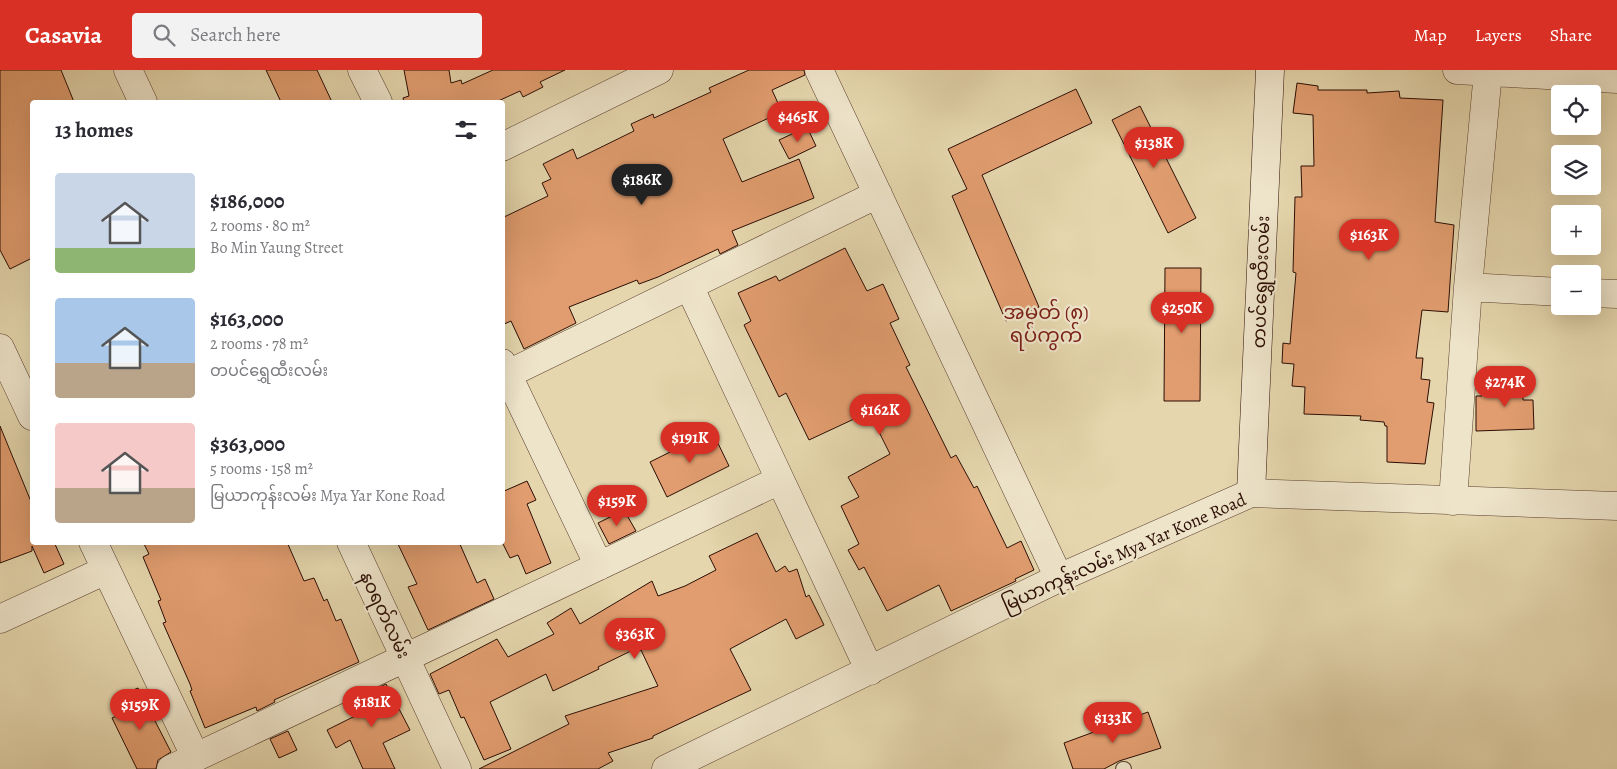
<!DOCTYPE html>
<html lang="en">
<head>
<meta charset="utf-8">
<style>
  :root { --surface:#fff; --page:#f2f2f3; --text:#2b2b33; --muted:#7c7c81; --accent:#d93025 }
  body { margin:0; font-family:Alegreya,"Noto Sans Myanmar",serif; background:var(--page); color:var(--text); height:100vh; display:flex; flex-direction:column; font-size:19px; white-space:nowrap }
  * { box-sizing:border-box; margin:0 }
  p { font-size:16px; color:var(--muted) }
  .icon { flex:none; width:28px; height:28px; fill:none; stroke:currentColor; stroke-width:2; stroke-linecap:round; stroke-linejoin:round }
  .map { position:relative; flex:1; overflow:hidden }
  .sheet { position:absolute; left:30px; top:30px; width:475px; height:445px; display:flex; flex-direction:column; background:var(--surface); border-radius:5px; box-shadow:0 5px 20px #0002 }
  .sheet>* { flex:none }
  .controls { position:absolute; left:1551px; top:15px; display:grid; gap:10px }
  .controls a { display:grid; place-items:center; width:50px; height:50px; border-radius:5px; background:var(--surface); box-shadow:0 5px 20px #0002; font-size:25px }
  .price { position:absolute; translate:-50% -42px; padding:0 11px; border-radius:18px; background:var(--accent); color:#fff; font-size:16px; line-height:32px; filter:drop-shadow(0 1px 2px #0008) }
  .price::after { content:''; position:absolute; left:50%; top:30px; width:15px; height:11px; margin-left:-8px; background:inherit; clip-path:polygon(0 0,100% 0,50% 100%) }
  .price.current { background:#222; color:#fff }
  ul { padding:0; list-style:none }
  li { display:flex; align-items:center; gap:15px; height:125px; padding:0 25px }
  li span { display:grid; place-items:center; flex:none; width:140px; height:100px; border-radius:5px; color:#555 }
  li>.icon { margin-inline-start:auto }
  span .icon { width:60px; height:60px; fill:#fffc; stroke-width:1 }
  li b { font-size:21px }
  h2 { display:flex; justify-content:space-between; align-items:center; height:60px; padding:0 25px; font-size:21px }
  header { display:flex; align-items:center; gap:30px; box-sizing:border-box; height:70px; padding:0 25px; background:var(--accent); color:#fff }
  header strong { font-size:24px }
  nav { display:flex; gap:28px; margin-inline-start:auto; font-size:18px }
  .search { width:350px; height:45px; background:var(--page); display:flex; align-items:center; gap:12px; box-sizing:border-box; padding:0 18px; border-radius:5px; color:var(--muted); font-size:19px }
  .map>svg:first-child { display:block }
  .building { fill:#e19d6f; stroke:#2b0d04 }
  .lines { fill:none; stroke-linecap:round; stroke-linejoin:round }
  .lane-casing { stroke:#5a3f2e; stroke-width:16 }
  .street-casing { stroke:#5a3f2e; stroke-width:29 }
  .secondary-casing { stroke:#2b0d04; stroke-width:29 }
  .lane { stroke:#eee4ca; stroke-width:14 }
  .street { stroke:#eee4ca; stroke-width:28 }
  .secondary { stroke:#eee4ca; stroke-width:28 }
  .labels { text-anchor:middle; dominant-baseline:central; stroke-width:4.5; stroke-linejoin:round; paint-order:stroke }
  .street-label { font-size:18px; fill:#2b0d04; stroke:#eee4ca }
  .quarter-label { font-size:20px; fill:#7a1f14; stroke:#eee4ca }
</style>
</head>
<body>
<header>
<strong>Casavia</strong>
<div class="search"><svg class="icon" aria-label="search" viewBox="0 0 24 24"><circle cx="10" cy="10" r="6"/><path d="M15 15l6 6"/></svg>Search here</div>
<nav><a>Map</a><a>Layers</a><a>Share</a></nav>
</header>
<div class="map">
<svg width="1617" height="699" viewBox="0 0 1617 699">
  <rect width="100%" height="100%" fill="#e5d6ad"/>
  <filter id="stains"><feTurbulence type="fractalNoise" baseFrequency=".004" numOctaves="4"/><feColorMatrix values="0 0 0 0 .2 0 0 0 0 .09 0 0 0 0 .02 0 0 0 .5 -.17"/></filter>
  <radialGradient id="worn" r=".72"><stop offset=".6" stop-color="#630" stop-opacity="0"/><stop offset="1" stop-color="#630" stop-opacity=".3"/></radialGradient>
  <path class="building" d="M0,0H61L74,32H32V188L10,199L0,180Z
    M266,0H317L332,32H281Z
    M404,0H449L451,13L461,10L462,14L493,0H565L540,12L543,17L523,27L520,21L496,32H404L403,28L409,26Z
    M749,0H804L805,5L772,20L782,42L723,69L742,112L799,89L814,128L732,161L738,175L720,184L718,179L658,207L639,214L637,210L569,237L576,253L524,279L511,251L502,255V148L548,126L542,113L551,109L543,94L573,79L577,89L634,61L631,54L653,44L654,48L711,22L709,18Z
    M1297,13L1318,16V20H1367V23L1399,21L1400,28L1443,30L1435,152L1454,155L1448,242L1422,240L1416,288H1423L1421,309L1430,310L1427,332L1434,333L1425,394L1387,392V356H1385L1384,352L1360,350L1361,346L1304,344L1305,317L1292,316L1294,294L1282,293L1283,273L1290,274L1296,203L1293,202L1295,127H1302L1301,96H1314L1313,45L1293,43Z
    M1076,19L1092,53L982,105L1039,237L1006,251L952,126L967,119L948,79Z
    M1140,36L1196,148L1168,163L1112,50Z
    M807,57L816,76L789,89L779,70Z
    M845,178L867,221L883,214L899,249L890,253L910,295L906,297L951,388L956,385L974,418L977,416L1007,478L1021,471L1034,500L1015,509L1016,511L951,541L939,515L887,541L864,497L859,500L848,480L859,474L841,436L859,427L848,407L890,384L869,342L809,370L786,323L779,327L744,255L751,251L738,223L776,206L779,211Z
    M1165,198H1201L1200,331H1164Z
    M1522,306L1523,330H1533L1534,359L1476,361V326H1482V323H1500L1499,307Z
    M0,356L32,434V472H54L64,494L44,503L32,476V481L0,493Z
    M712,361L729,396L667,427L650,392Z
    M527,411L536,430L527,434L551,493L526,504L518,485L510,488L502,472V422Z
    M624,440L636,461L609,474L598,453Z
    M757,463L776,502L785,496L789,502L797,499L806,527L809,525L824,555L796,569L786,549L730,579L751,620L653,666V668L608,683L613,691L598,699H479L569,654L565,646L658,616L641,580L637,582L635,579L598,597L599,599L553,621L546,604L490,632L511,679L484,690L464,647L461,648L449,620L439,624L430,604L497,569L508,587L554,564L547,553L571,538L580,554L652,511L658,526L685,516L716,500L709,486Z
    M143,472H287L304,511L314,508L324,531L327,529L336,551L341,549L359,592L274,630L275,632L257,641L256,637L205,658L190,621L192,620L190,614L163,553L166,552L158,531L161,530L143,487L149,484Z
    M397,472H459L477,513L485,509L494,529L428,560L408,517L417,514Z
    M386,614L410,660L383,673L395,699H363L350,670L336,678L327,660L357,645L351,631Z
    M138,618L171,682L158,690L156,699H137L112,648L121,644L114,628Z
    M1148,642L1161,678L1119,691L1104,699H1073L1064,673Z
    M288,661L297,680L279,688L270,669Z"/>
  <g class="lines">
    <g class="lane-casing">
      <path id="lane" d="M1123,699H1124"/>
    </g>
    <g class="street-casing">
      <path id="street" d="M128,0L143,32
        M362,0L378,32
        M819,0L1059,508
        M1457,0L1617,9
        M502,77L659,0
        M689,216L870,601
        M1468,217L1560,222
        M1592,223L1617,224
        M0,278L32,346
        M502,293L599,496
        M508,304L878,124
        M1453,431L1468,217L1488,2
        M93,472L196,688
        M351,472L457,699
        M0,549L106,500
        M171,699L780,410
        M666,699L1059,508L1251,423L1617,436"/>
    </g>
    <g class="secondary-casing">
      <path id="secondary" d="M1251,423L1270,0"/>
    </g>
    <use href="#lane" class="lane"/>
    <use href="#street" class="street"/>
    <use href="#secondary" class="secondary"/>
  </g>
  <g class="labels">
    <g class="street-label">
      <text transform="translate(1261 212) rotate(-88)">တပင်ရွှေထီးလမ်း</text>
      <text transform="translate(1124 482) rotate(-24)">မြယာကုန်းလမ်း Mya Yar Kone Road</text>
      <text transform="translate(385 545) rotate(65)">နဝရတ်လမ်း</text>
    </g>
    <g class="quarter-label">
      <text x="1046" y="242">အမှတ် (၈)<tspan x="1046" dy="23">ရပ်ကွက်</tspan></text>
    </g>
  </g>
  <rect width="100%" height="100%" filter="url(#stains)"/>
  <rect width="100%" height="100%" fill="url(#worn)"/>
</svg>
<div class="controls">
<a><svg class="icon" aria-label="locate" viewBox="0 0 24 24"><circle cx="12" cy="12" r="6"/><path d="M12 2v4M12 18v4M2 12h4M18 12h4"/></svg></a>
<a><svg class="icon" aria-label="layers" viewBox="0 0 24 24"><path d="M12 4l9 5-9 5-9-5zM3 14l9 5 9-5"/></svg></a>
<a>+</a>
<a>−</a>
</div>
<b class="price" style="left:798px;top:73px">$465K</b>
<b class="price" style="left:1154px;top:99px">$138K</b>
<b class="price current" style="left:642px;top:136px">$186K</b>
<b class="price" style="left:1369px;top:191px">$163K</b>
<b class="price" style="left:1182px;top:264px">$250K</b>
<b class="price" style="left:1505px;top:338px">$274K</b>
<b class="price" style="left:880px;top:366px">$162K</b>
<b class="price" style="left:690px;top:394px">$191K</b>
<b class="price" style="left:617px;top:457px">$159K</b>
<b class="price" style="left:635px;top:590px">$363K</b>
<b class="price" style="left:372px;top:658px">$181K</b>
<b class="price" style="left:140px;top:661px">$159K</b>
<b class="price" style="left:1113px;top:674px">$133K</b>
<section class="sheet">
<h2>13 homes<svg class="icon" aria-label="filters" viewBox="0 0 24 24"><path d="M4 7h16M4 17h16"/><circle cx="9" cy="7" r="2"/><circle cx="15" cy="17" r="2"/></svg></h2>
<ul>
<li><span style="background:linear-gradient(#c9d6e8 75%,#8fb573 0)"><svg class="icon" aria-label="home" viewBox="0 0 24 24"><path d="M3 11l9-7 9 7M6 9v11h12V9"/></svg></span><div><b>$186,000</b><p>2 rooms · 80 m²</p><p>Bo Min Yaung Street</p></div></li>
<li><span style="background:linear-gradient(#a9c7e8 65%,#b9a48a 0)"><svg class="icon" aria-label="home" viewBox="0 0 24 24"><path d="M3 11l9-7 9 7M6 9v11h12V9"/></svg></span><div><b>$163,000</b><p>2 rooms · 78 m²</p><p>တပင်ရွှေထီးလမ်း</p></div></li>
<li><span style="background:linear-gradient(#f6c9c9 65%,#b9a48a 0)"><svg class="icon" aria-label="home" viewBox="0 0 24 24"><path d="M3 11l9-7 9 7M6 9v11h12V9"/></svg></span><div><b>$363,000</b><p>5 rooms · 158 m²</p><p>မြယာကုန်းလမ်း Mya Yar Kone Road</p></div></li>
</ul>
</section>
</div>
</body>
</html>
